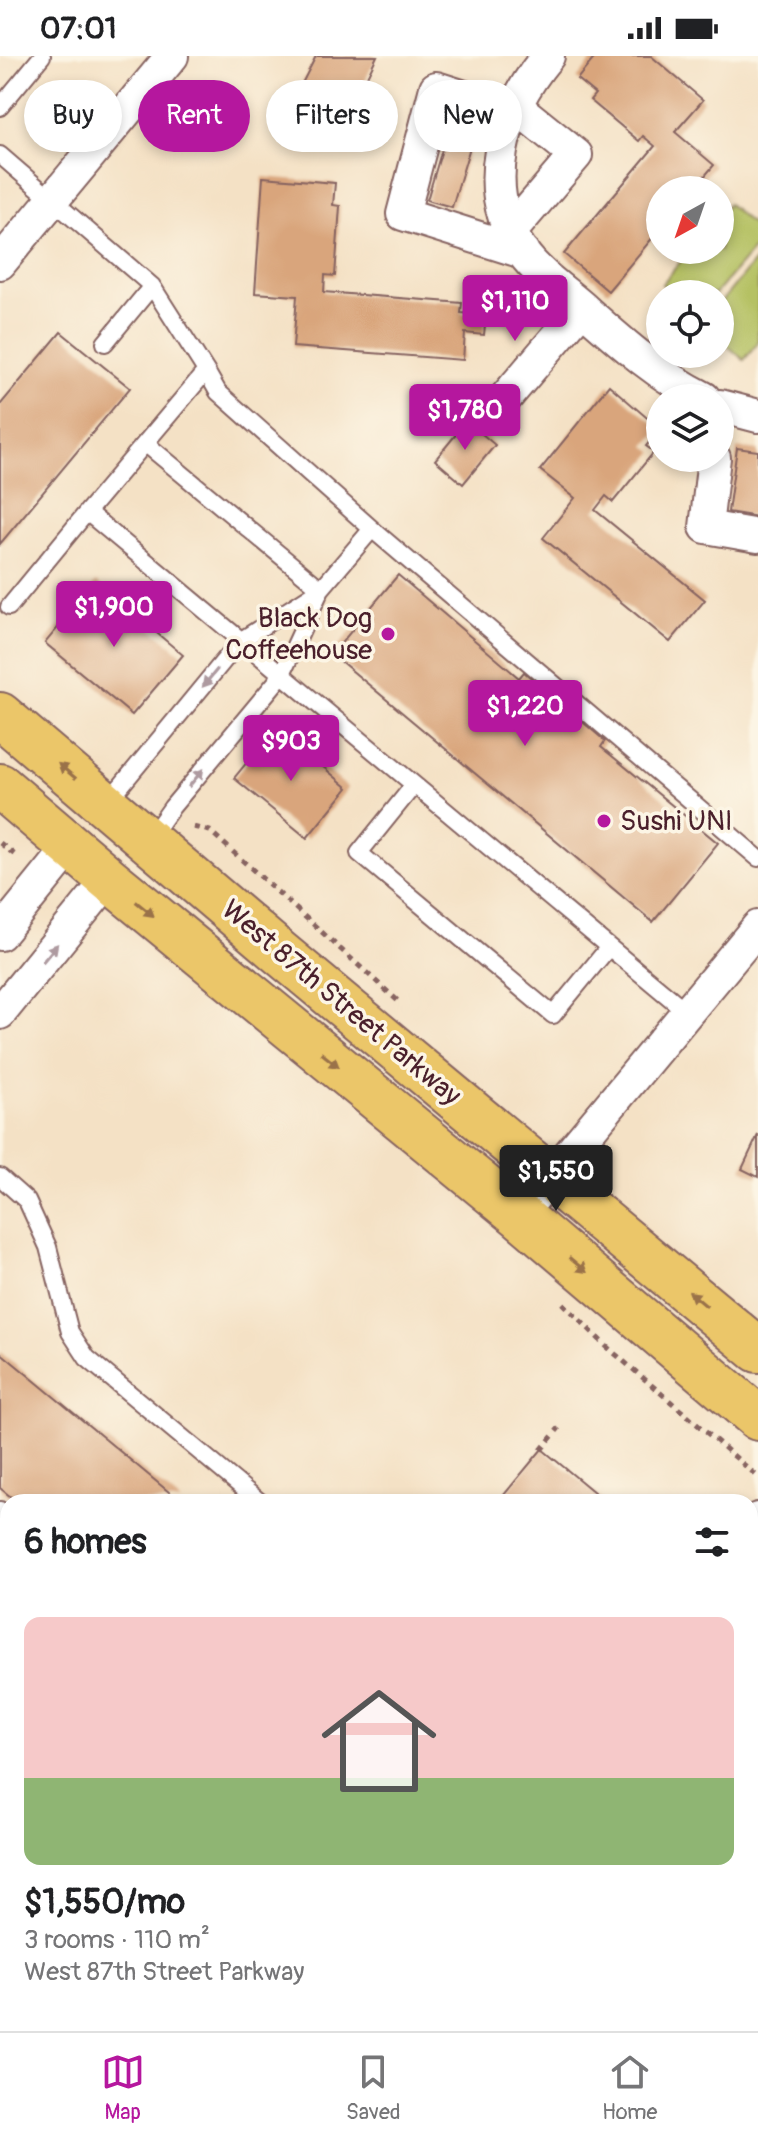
<!DOCTYPE html>
<html lang="en">
<head>
<meta charset="utf-8">
<style>
  :root { --surface:#fff; --page:#f6f6f6; --text:#202124; --muted:#757577; --line:#e0e0e0; --accent:#b5179e }
  body { margin:0; font-family:Pangolin,sans-serif; background:var(--page); color:var(--text); height:100vh; display:flex; flex-direction:column; font-size:30px; white-space:nowrap }
  * { box-sizing:border-box; margin:0 }
  p { font-size:26px; color:var(--muted) }
  .icon { flex:none; width:44px; height:44px; fill:none; stroke:currentColor; stroke-width:2; stroke-linecap:round; stroke-linejoin:round }
  .map { position:relative; flex:1; overflow:hidden }
  .drawer { position:absolute; left:0px; top:1438px; width:758px; height:538px; display:flex; flex-direction:column; background:var(--surface); border-radius:24px 24px 0 0; box-shadow:0 4px 12px #0003 }
  .drawer>* { flex:none }
  .guide { position:absolute; left:24px; top:24px; width:710px; height:72px; display:flex; gap:16px }
  .needle { width:52px; rotate:220deg }
  .fabs { position:absolute; left:646px; top:120px; display:grid; gap:16px }
  .fabs a { display:grid; place-items:center; width:88px; height:88px; border-radius:50%; background:var(--surface); box-shadow:0 4px 12px #0003; font-size:40px }
  .price { position:absolute; translate:-50% -68px; padding:0 18px; border-radius:8px; background:var(--accent); color:#fff; font-size:26px; line-height:52px; filter:drop-shadow(0 2px 4px #0008) }
  .price::after { content:''; position:absolute; left:50%; top:48px; width:24px; height:18px; margin-left:-12px; background:inherit; clip-path:polygon(0 0,100% 0,50% 100%) }
  .price.on { background:#222; color:#fff }
  ul { padding:0; list-style:none }
  li { display:grid; align-content:center; gap:16px; height:424px; padding:0 24px }
  li+li { border-top:2px solid var(--line) }
  li span { display:grid; place-items:center; height:248px; border-radius:16px; color:#555 }
  li>.icon { margin-inline-start:auto }
  span .icon { width:144px; height:144px; fill:#fffc; stroke-width:1 }
  li b { font-size:34px }
  h2 { display:flex; justify-content:space-between; align-items:center; height:96px; padding:0 24px; font-size:34px }
  .pill { padding:0 28px; border-radius:36px; background:var(--surface); box-shadow:0 4px 12px #0003; font-size:28px; line-height:72px }
  .pill.on { background:var(--accent); color:#fff }
  .status { display:flex; justify-content:space-between; align-items:center; height:56px; padding:0 40px; background:var(--surface); direction:ltr }
  .status svg { height:22px; fill:currentColor }
  .tab-bar { display:flex; justify-content:space-around; align-items:center; height:112px; border-top:2px solid var(--line); background:var(--surface); font-size:22px; color:var(--muted) }
  .tab-bar a { display:grid; justify-items:center; gap:4px }
  .tab-bar .on { color:var(--accent) }
  .map>svg:first-child { display:block }
  .green { fill:#b5c163; stroke:#807047; stroke-width:2 }
  .building { fill:#d9a57b }
  .lines { fill:none; stroke-linecap:round; stroke-linejoin:round }
  .lane-casing { stroke:#866361; stroke-width:20 }
  .street-casing { stroke:#866361; stroke-width:36 }
  .primary-casing { stroke:#866361; stroke-width:48 }
  .path { stroke:#866361; stroke-width:5; stroke-dasharray:6 6; stroke-linecap:butt }
  .lane { stroke:#fff; stroke-width:16 }
  .street { stroke:#fff; stroke-width:32 }
  .primary { stroke:#ebc669; stroke-width:44 }
  .oneway { fill:#ae9aa0 }
  .oneway2 { fill:#9a724a }
  .poi-dot { fill:#b5179e; stroke:#fcf5e5; stroke-width:3 }
  .labels { text-anchor:middle; dominant-baseline:central; stroke-width:7; stroke-linejoin:round; paint-order:stroke }
  .poi-label { font-size:28px; fill:#4a1f2b; stroke:#fcf5e5; text-anchor:end }
  .street-label { font-size:28px; fill:#4a1f2b; stroke:#fcf5e5 }
</style>
</head>
<body>
<div class="status"><b>07:01</b><svg viewBox="0 0 49 12"><path d="M0 12V9h3v3zM5 12V6h3v6zM10 12V3h3v9zM15 12V0h3v12zM26 1h20v11H26zM47 4h2v5h-2z"/></svg></div>
<div class="map">
<svg width="758" height="1975" viewBox="0 0 758 1975">
  <rect width="100%" height="100%" fill="#fcf5e5"/>
  <filter id="ink" filterUnits="userSpaceOnUse"><feTurbulence type="fractalNoise" baseFrequency=".0125" numOctaves="2"/><feDisplacementMap in="SourceGraphic" scale="16" xChannelSelector="R" yChannelSelector="G"/><feConvolveMatrix kernelMatrix="1 2 1 2 8 2 1 2 1" color-interpolation-filters="sRGB"/></filter>
  <filter id="wash" filterUnits="userSpaceOnUse"><feTurbulence type="fractalNoise" baseFrequency=".006" numOctaves="4" result="noise"/><feDisplacementMap in="SourceGraphic" scale="32" xChannelSelector="R" yChannelSelector="G"/><feGaussianBlur stdDeviation="1.8" result="paint"/><feColorMatrix in="noise" values="0 0 0 0 0 0 0 0 0 0 0 0 0 0 0 0 0 1.4 0 .05"/><feComposite in="paint" operator="in"/></filter>
  <g filter="url(#wash)">
    <rect width="100%" height="100%" fill="#f4e1c5"/>
    <path class="green" d="M728,148L758,174V188L715,238H674L662,228L690,194H720V158Z
      M758,201V287L744,304L720,283V247Z"/>
    <g id="blocks">
      <path class="building" d="M316,0H377L344,68L294,43Z
        M596,0H651L703,44L675,76L714,109L693,134H660V173L608,235L564,198L655,90L643,80L639,85L590,44L595,38L577,23Z
        M451,63L476,71L452,151L427,144Z
        M263,121L335,127L333,149L340,150L335,220L325,219L324,236L462,247L461,257L486,259L484,279L465,277L463,304L293,291L297,240L255,237Z
        M61,276L130,332L0,488V349Z
        M609,329L660,373L646,390L654,396L613,446L606,440L595,454L705,544L670,586L543,482L575,442L540,414Z
        M467,365L495,389L463,428L435,404Z
        M737,392L758,395V461L728,456Z
        M398,519L519,622L524,616L605,685L601,691L718,787L653,866L332,598Z
        M96,526L183,599L132,659L45,587Z
        M276,671L348,732L307,782L234,722Z
        M758,1079V1121L742,1113Z
        M0,1296L181,1446H17L0,1432Z
        M542,1393L606,1446H498Z
        M522,1968H687L695,1975H531Z"/>
    </g>
  </g>
  <g filter="url(#ink)">
    <use href="#blocks" fill-opacity="0" stroke="#866361" stroke-width="2"/>
    <g class="lines">
      <g class="lane-casing">
        <path id="lane" d="M0,51L42,0
          M0,99L152,230L206,315
          M105,287L152,230
          M145,387L321,533L372,473
          M9,551L87,456
          M414,729L359,797L553,959L609,891
          M106,748L240,585L321,533L281,620L172,751L150,782
          M687,956L87,456L206,315L218,336L372,473L758,802
          M0,1121L27,1145L48,1191L70,1276L87,1302L260,1446
          M0,1454L8,1461
          M750,1667L758,1658
          M0,1716L8,1719
          M750,1738L758,1744
          M0,1780L8,1783
          M750,1946L758,1952"/>
      </g>
      <g class="street-casing">
        <path id="street" d="M548,0C502,55 477,133 523,197C540,220 565,236 586,255C622,287 659,320 704,342
          M511,56L436,32L403,158L523,196
          M511,175L576,99L514,49
          M0,207L172,0
          M720,350L758,360
          M490,360L582,252
          M714,402L706,471L758,480
          M0,878L72,789
          M0,957L109,823
          M519,1159L758,871
          M750,1473L758,1463
          M750,1542L758,1533
          M0,1588L8,1596
          M0,1893L8,1896
          M241,1968L265,1975"/>
      </g>
      <g class="primary-casing">
        <path id="primary" d="M0,659L280,897L758,1294
          M0,730L109,823L519,1159L758,1362"/>
      </g>
      <path class="path" d="M193,771L210,775L398,945
        M0,787L15,799
        M563,1247L606,1290L756,1419
        M541,1394L559,1372"/>
      <use href="#lane" class="lane"/>
      <use href="#street" class="street"/>
      <use href="#primary" class="primary"/>
    </g>
    <defs><path id="oneway-solid" d="M-6-.8H1V-3.2L6.5 0L1 3.2V.8H-6Z" transform="scale(2)"/></defs>
    <g class="oneway">
      <use href="#oneway-solid" transform="translate(210 622) rotate(130)"/>
      <use href="#oneway-solid" transform="translate(196 722) rotate(-50)"/>
      <use href="#oneway-solid" transform="translate(50 897) rotate(-50)"/>
    </g>
    <g class="oneway2">
      <use href="#oneway-solid" transform="translate(67 715) rotate(-140)"/>
      <use href="#oneway-solid" transform="translate(145 853) rotate(39)"/>
      <use href="#oneway-solid" transform="translate(330 1004) rotate(39)"/>
      <use href="#oneway-solid" transform="translate(578 1209) rotate(40)"/>
      <use href="#oneway-solid" transform="translate(698 1243) rotate(-140)"/>
    </g>
  </g>
  <g class="poi-dot">
    <circle cx="388" cy="578" r="8"/>
    <circle cx="604" cy="765" r="8"/>
  </g>
  <g class="labels">
    <g class="poi-label">
      <text x="372" y="562">Black Dog<tspan x="372" dy="32">Coffeehouse</tspan></text>
      <text x="620" y="765" text-anchor="start">Sushi UNI</text>
    </g>
    <g class="street-label">
      <text transform="translate(341 947) rotate(40)">West 87th Street Parkway</text>
    </g>
  </g>
</svg>
<div class="fabs">
<a><svg class="needle" viewBox="-14 -14 28 28"><path d="M0-13l5 13h-10z" fill="#e53935"/><path d="M0 13l5-13h-10z" fill="#757577"/></svg></a>
<a><svg class="icon" aria-label="locate" viewBox="0 0 24 24"><circle cx="12" cy="12" r="6"/><path d="M12 2v4M12 18v4M2 12h4M18 12h4"/></svg></a>
<a><svg class="icon" aria-label="layers" viewBox="0 0 24 24"><path d="M12 4l9 5-9 5-9-5zM3 14l9 5 9-5"/></svg></a>
</div>
<b class="price" style="left:515px;top:287px">$1,110</b>
<b class="price" style="left:465px;top:396px">$1,780</b>
<b class="price" style="left:114px;top:593px">$1,900</b>
<b class="price" style="left:525px;top:692px">$1,220</b>
<b class="price" style="left:291px;top:727px">$903</b>
<b class="price on" style="left:556px;top:1157px">$1,550</b>
<div class="guide">
<a class="pill">Buy</a>
<a class="pill on">Rent</a>
<a class="pill">Filters</a>
<a class="pill">New</a>
</div>
<section class="drawer">
<h2>6 homes<svg class="icon" aria-label="filters" viewBox="0 0 24 24"><path d="M4 7h16M4 17h16"/><circle cx="9" cy="7" r="2"/><circle cx="15" cy="17" r="2"/></svg></h2>
<ul>
<li><span style="background:linear-gradient(#f6c9c9 65%,#8fb573 0)"><svg class="icon" aria-label="home" viewBox="0 0 24 24"><path d="M3 11l9-7 9 7M6 9v11h12V9"/></svg></span><div><b>$1,550/mo</b><p>3 rooms · 110 m²</p><p>West 87th Street Parkway</p></div></li>
</ul>
</section>
</div>
<nav class="tab-bar">
<a class="on"><svg class="icon" aria-label="map" viewBox="0 0 24 24"><path d="M3 6l6-2 6 2 6-2v14l-6 2-6-2-6 2zM9 4v14M15 6v14"/></svg>Map</a>
<a><svg class="icon" aria-label="saved" viewBox="0 0 24 24"><path d="M7 4h10v16l-5-4-5 4z"/></svg>Saved</a>
<a><svg class="icon" aria-label="home" viewBox="0 0 24 24"><path d="M3 11l9-7 9 7M6 9v11h12V9"/></svg>Home</a>
</nav>
</body>
</html>
